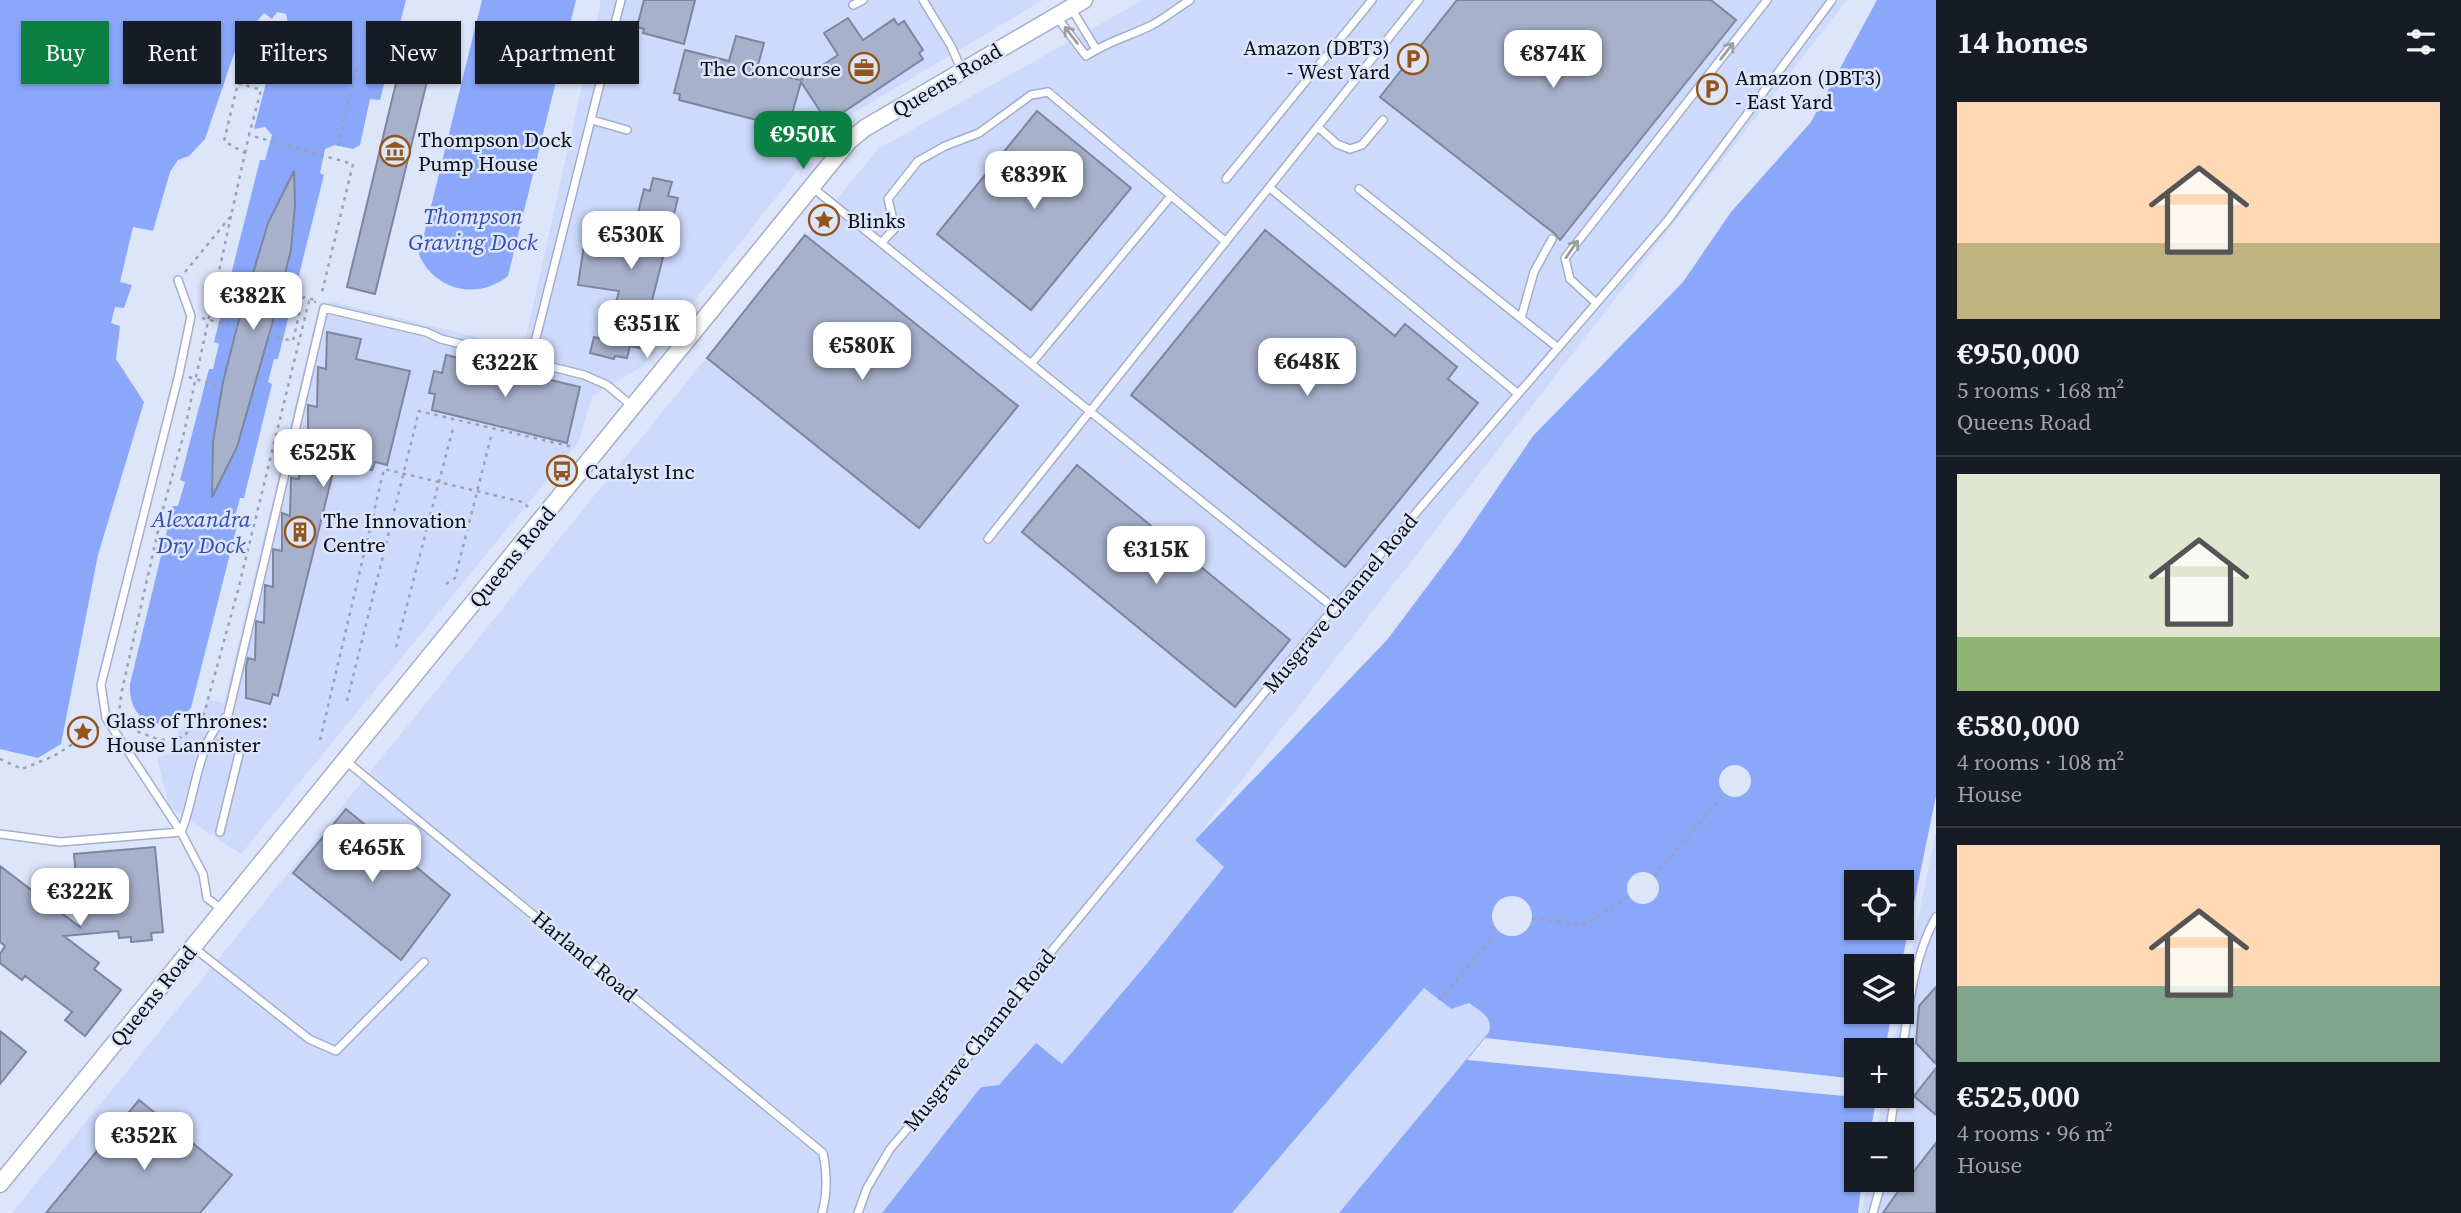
<!DOCTYPE html>
<html lang="en">
<head>
<meta charset="utf-8">
<style>
  :root { --surface:#171b24; --page:#20242c; --text:#f1f3f6; --muted:#9ea1a6; --line:#363941; --accent:#0b8043 }
  body { margin:0; font-family:"Source Serif 4",serif; background:var(--page); color:var(--text); height:100vh; display:flex; flex-direction:column; font-size:26px; white-space:nowrap }
  * { box-sizing:border-box; margin:0 }
  p { font-size:23px; color:var(--muted) }
  .icon { flex:none; width:38px; height:38px; fill:none; stroke:currentColor; stroke-width:2; stroke-linecap:round; stroke-linejoin:round }
  .map { position:relative; flex:1; overflow:hidden }
  .drawer { display:flex; flex-direction:column; background:var(--surface); width:525px }
  .drawer>* { flex:none }
  .top-card { position:absolute; left:21px; top:21px; width:665px; height:63px; display:flex; gap:14px }
  .fabs { position:absolute; left:1844px; top:870px; display:grid; gap:14px }
  .fabs a { display:grid; place-items:center; width:70px; height:70px; border-radius:0px; background:var(--surface); box-shadow:0 2px 5px #0004; font-size:35px }
  .price { position:absolute; translate:-50% -60px; padding:0 16px; border-radius:14px; background:#fff; color:#222; font-size:23px; line-height:46px; filter:drop-shadow(0 2px 4px #0008) }
  .price::after { content:''; position:absolute; left:50%; top:42px; width:21px; height:16px; margin-left:-10px; background:inherit; clip-path:polygon(0 0,100% 0,50% 100%) }
  .price.selected { background:var(--accent); color:#fff }
  ul { padding:0; list-style:none }
  li { display:grid; align-content:center; gap:14px; height:371px; padding:0 21px }
  li+li { border-top:2px solid var(--line) }
  li span { display:grid; place-items:center; height:217px; border-radius:0px; color:#555 }
  li>.icon { margin-inline-start:auto }
  span .icon { width:126px; height:126px; fill:#fffc; stroke-width:1 }
  li b { font-size:30px }
  h2 { display:flex; justify-content:space-between; align-items:center; height:84px; padding:0 21px; font-size:30px }
  .tag { padding:0 24px; border-radius:0px; background:var(--surface); box-shadow:0 2px 5px #0004; font-size:24px; line-height:63px }
  .tag.selected { background:var(--accent); color:#fff }
  main { display:flex; flex:1; min-height:0 }
  .map>svg:first-child { display:block }
  .built { fill:#cddafc }
  .water { fill:#8ba7fa; fill-rule:evenodd }
  .pier { fill:#dde5fb }
  .building { fill:#a7b1cb; stroke:#7d869f; stroke-width:2 }
  .lines { fill:none; stroke-linecap:round; stroke-linejoin:round }
  .service-casing { stroke:#a4aec8; stroke-width:10 }
  .tertiary-casing { stroke:#a4aec8; stroke-width:19 }
  .path { stroke:#9ba2b4; stroke-width:2.5; stroke-dasharray:3.5 5; stroke-linecap:butt }
  .service { stroke:#fff; stroke-width:7 }
  .tertiary { stroke:#fff; stroke-width:16 }
  .oneway { stroke:#9d9ea1 }
  .labels { text-anchor:middle; dominant-baseline:central; stroke-width:5; stroke-linejoin:round; paint-order:stroke }
  .poi-label { font-size:21px; fill:#0a0d15; stroke:#dde5fb; text-anchor:start }
  .street-label { font-size:21px; fill:#0a0d15; stroke:#dde5fb }
  .water-label { font-size:23px; font-style:italic; fill:#354dac; stroke:#dde5fb }
</style>
</head>
<body>
<main>
<div class="map">
<svg width="1936" height="1213" viewBox="0 0 1936 1213">
  <rect width="100%" height="100%" fill="#dde5fb"/>
  <path class="built" d="M601,0H1043L833,125L643,366L592,396L579,441L241,854L169,807L157,757L171,754L179,730L200,721L207,699L224,703L320,302H333L509,345L526,337Z
    M1143,0H1847L1195,840L1224,866L1208,889L1062,1064L1036,1043L999,1085L981,1087L882,1213H12L685,384L878,149Z
    M1936,831V1213H1862L1867,1180H1902V1134H1875L1883,1096H1902V1050H1892L1900,1012H1902V999Z
    M1424,988L1450,1009L1469,1003L1489,1019L1492,1025L1489,1032L1339,1213H1232Z"/>
  <path class="water" d="M0,0H406L380,100L370,99L360,145L353,149L335,145L325,149L320,173L324,175L278,359H274L268,382L272,384L244,498H240L234,520L238,522L191,708C164,736 128,725 130,684L173,506H178L185,482L180,480L209,369H213L219,344L214,342L260,160H265L272,135L265,127L254,129L279,33L288,23L286,14L277,12L272,19L264,13L237,45L205,139L189,156L178,160L170,172L153,231L133,227L120,282L132,285L124,308L115,307L111,323L120,326L116,359L144,402L98,555L61,744L38,758L0,749Z
    M482,0H576L508,276C477,301 435,290 419,255Z
    M1877,0H1936V796L1901,966H1857V1012H1892L1885,1050H1857V1096H1877L1870,1134H1857V1180H1862L1858,1213H1339L1489,1032C1494,1017 1479,1011 1469,1003L1451,1009L1424,988L1232,1213H882L981,1087L999,1085L1036,1043L1062,1064L1148,962L1224,867L1195,840L1387,640L1459,544L1533,436L1683,282L1731,212L1811,122ZM1857,882H1902V928H1857Z"/>
  <path class="pier" d="M1719 781a16 16 0 1 1 32 0a16 16 0 1 1-32 0Z
    M1627 888a16 16 0 1 1 32 0a16 16 0 1 1-32 0Z
    M1492 916a20 20 0 1 1 40 0a20 20 0 1 1-40 0Z
    M1485,1038L1857,1079V1096H1877L1876,1099L1467,1060Z"/>
  <path class="building" d="M644,0H695L684,44L643,33L644,29L637,27Z
    M1457,0H1711L1736,20L1560,240L1555,234L1380,97Z
    M848,18L863,40L894,19L898,25L904,21L923,50L919,53L923,59L833,119L830,114L824,117L801,82L790,121L786,120L784,127L679,100L680,94L674,93L685,50L729,61L736,36L764,43L757,69L800,80L838,55L824,33Z
    M402,58L431,65L375,294L347,287Z
    M1037,111L1131,188L1031,310L937,234Z
    M294,171L295,204L291,250L272,324L237,447L212,497L213,442L223,382L237,327L268,223Z
    M653,178L672,182L668,196L678,198L640,348L630,346L627,358L615,356L614,359L590,353L594,337L606,340L619,291L578,285L585,238L630,245L644,189L650,191Z
    M1265,230L1395,336L1405,324L1457,367L1448,379L1478,403L1345,567L1131,395Z
    M805,235L1018,406L919,528L707,358Z
    M327,332L361,339L356,359L410,371L387,465L375,462L372,470L358,466L357,472L346,470L344,474L333,472L278,696L273,694L270,704L246,698V666L248,658L255,660L256,621L264,623L265,585L273,587V549L282,551V513L290,516L291,478L299,479L300,441L308,444V405L317,407L318,367L326,369Z
    M446,355L580,387L567,443L432,410L435,394L429,393L434,371L442,373Z
    M1077,465L1290,640L1235,707L1022,532Z
    M346,809L450,895L401,960L293,873Z
    M155,847L163,932L151,933L152,940L131,942V937L119,938L118,931L64,936L99,963L94,969L121,990L85,1036L65,1020L72,1012L25,976L22,980L0,963V954L5,946L0,942V866L80,927L74,854Z
    M1936,987V1064L1916,1043L1919,1006Z
    M0,1031L26,1052L0,1084Z
    M1936,1068V1115L1914,1096Z
    M139,1100L232,1175L200,1213H46Z
    M1936,1143V1213H1883L1894,1197Z"/>
  <g class="lines">
    <g class="service-casing">
      <path id="service" d="M923,0L951,46L962,71
        M853,5L863,0
        M1071,8L1096,49
        M1056,16L1086,56C1106,42 1130,36 1152,25C1165,18 1177,8 1190,0
        M592,120L627,130
        M1318,127L1337,144L1350,149L1362,145L1383,120
        M1226,179L1372,0
        M813,188L1334,608
        M1270,188L1517,393
        M1359,189L1557,347
        M882,242L895,228L888,199L918,161L945,146L979,133L1031,95L1048,92L1226,242
        M1596,303L1570,279L1565,258L1767,0
        M1521,318L1534,272L1552,239
        M530,362L621,0
        M1031,364L1171,196
        M988,539L1419,0
        M207,742L240,750L220,832
        M346,761L823,1153C827,1173 828,1192 822,1213
        M0,834L60,842L181,832L106,718L101,685L179,374L191,316L178,280
        M223,910L207,898L203,874L181,832C196,797 197,738 228,715L324,308L426,332L441,339L584,375L607,385L632,406
        M193,947L309,1039L336,1051L424,962
        M1902,1052C1909,1007 1913,958 1936,917
        M1889,1134L1895,1096
        M858,1213L867,1188L890,1149L953,1076L1036,970L1334,608L1668,220L1832,0
        M1873,1213L1882,1180"/>
    </g>
    <g class="tertiary-casing">
      <path id="tertiary" d="M0,1184L849,141L865,128L1084,0"/>
    </g>
    <path class="path" d="M338,146L358,66
      M245,153L249,136
      M231,216L183,437L163,509L122,690L119,712L136,731L160,740L183,737L204,714L238,590L309,301L316,302
      M185,272L231,216L245,153L224,141L238,83L261,90L249,135L353,164L321,296
      M202,318L237,327
      M269,335L293,341L302,301L304,297L314,300
      M189,377L222,387
      M446,584L455,578L491,437
      M396,647L453,428
      M347,701L419,411L573,447
      M320,740L384,469L523,502L529,508
      M0,759L22,769L54,756L99,727
      M1654,876L1724,794
      M1532,918L1583,925L1628,897
      M1439,1000L1499,931"/>
    <use href="#service" class="service"/>
    <use href="#tertiary" class="tertiary"/>
  </g>
  <defs><path id="oneway-shaft" d="M-6 0H5M1.5-3L5.5 0L1.5 3" fill="none" stroke-width="1.6" stroke-linecap="round" stroke-linejoin="round" transform="scale(1.75)"/></defs>
  <g class="oneway">
    <use href="#oneway-shaft" transform="translate(1071 35) rotate(-128)"/>
    <use href="#oneway-shaft" transform="translate(1727 51) rotate(-52)"/>
    <use href="#oneway-shaft" transform="translate(1572 249) rotate(-55)"/>
  </g>
  <defs>
    <g id="parking-ring" transform="scale(1.575)"><circle r="9.5" fill="#dde5fb" stroke="#93551a" stroke-width="1.5"/><path d="M-3.5-5.5H1a3.5 3.5 0 0 1 0 7H-1V5.5H-3.5ZM-1-3.4V-.6H.8a1.4 1.4 0 0 0 0-2.8Z" fill="#93551a"/></g>
    <g id="office-ring" transform="scale(1.575)"><circle r="9.5" fill="#dde5fb" stroke="#93551a" stroke-width="1.5"/><path d="M-6-3h4V-5.5h4V-3h4V5H-6ZM-1-4.5V-3h2v-1.5ZM-6 0V1H6V0Z" fill="#93551a"/></g>
    <g id="museum-ring" transform="scale(1.575)"><circle r="9.5" fill="#dde5fb" stroke="#93551a" stroke-width="1.5"/><path d="M0-6L6-3V-2H-6V-3ZM-5-1h2V3h-2ZM-1-1h2V3h-2ZM3-1h2V3H3ZM-6 4H6V6H-6Z" fill="#93551a"/></g>
    <g id="sight-ring" transform="scale(1.575)"><circle r="9.5" fill="#dde5fb" stroke="#93551a" stroke-width="1.5"/><path d="M0-6L1.8-2.2L6-1.7L2.9 1.2L3.7 5.4L0 3.3L-3.7 5.4L-2.9 1.2L-6-1.7L-1.8-2.2Z" fill="#93551a"/></g>
    <g id="bus-ring" transform="scale(1.575)"><circle r="9.5" fill="#dde5fb" stroke="#93551a" stroke-width="1.5"/><path d="M-5-6H5V4H4V6H2V4H-2V6H-4V4H-5ZM-3.5-4V0h7V-4ZM-3.5 1.2v1.5H-2V1.2ZM2 1.2v1.5H3.5V1.2Z" fill="#93551a"/></g>
    <g id="building-ring" transform="scale(1.575)"><circle r="9.5" fill="#dde5fb" stroke="#93551a" stroke-width="1.5"/><path d="M-4-6H4V6H1V3H-1V6H-4ZM-2.5-4.3h1.7v1.8h-1.7ZM.8-4.3h1.7v1.8H.8ZM-2.5-1h1.7V.8h-1.7ZM.8-1h1.7V.8H.8Z" fill="#93551a"/></g>
  </defs>
  <g fill-rule="evenodd">
    <use href="#parking-ring" x="1413" y="59"/>
    <use href="#office-ring" x="864" y="68"/>
    <use href="#parking-ring" x="1712" y="89"/>
    <use href="#museum-ring" x="395" y="151"/>
    <use href="#sight-ring" x="824" y="220"/>
    <use href="#bus-ring" x="562" y="471"/>
    <use href="#building-ring" x="300" y="532"/>
    <use href="#sight-ring" x="83" y="732"/>
  </g>
  <g class="labels">
    <g class="poi-label">
      <text x="1390" y="47" text-anchor="end">Amazon (DBT3)<tspan x="1390" dy="24">- West Yard</tspan></text>
      <text x="841" y="68" text-anchor="end">The Concourse</text>
      <text x="1735" y="77">Amazon (DBT3)<tspan x="1735" dy="24">- East Yard</tspan></text>
      <text x="418" y="139">Thompson Dock<tspan x="418" dy="24">Pump House</tspan></text>
      <text x="847" y="220">Blinks</text>
      <text x="585" y="471">Catalyst Inc</text>
      <text x="323" y="520">The Innovation<tspan x="323" dy="24">Centre</tspan></text>
      <text x="106" y="720">Glass of Thrones:<tspan x="106" dy="24">House Lannister</tspan></text>
    </g>
    <g class="street-label">
      <text transform="translate(947 80) rotate(-31)">Queens Road</text>
      <text transform="translate(512 557) rotate(-51)">Queens Road</text>
      <text transform="translate(1340 603) rotate(-50)">Musgrave Channel Road</text>
      <text transform="translate(585 956) rotate(40)">Harland Road</text>
      <text transform="translate(153 996) rotate(-51)">Queens Road</text>
      <text transform="translate(979 1040) rotate(-51)">Musgrave Channel Road</text>
    </g>
    <g class="water-label">
      <text x="473" y="216">Thompson<tspan x="473" dy="26">Graving Dock</tspan></text>
      <text x="201" y="519">Alexandra<tspan x="201" dy="26">Dry Dock</tspan></text>
    </g>
  </g>
</svg>
<div class="fabs">
<a><svg class="icon" aria-label="locate" viewBox="0 0 24 24"><circle cx="12" cy="12" r="6"/><path d="M12 2v4M12 18v4M2 12h4M18 12h4"/></svg></a>
<a><svg class="icon" aria-label="layers" viewBox="0 0 24 24"><path d="M12 4l9 5-9 5-9-5zM3 14l9 5 9-5"/></svg></a>
<a>+</a>
<a>−</a>
</div>
<b class="price" style="left:1553px;top:90px">€874K</b>
<b class="price selected" style="left:803px;top:171px">€950K</b>
<b class="price" style="left:1034px;top:211px">€839K</b>
<b class="price" style="left:631px;top:271px">€530K</b>
<b class="price" style="left:253px;top:332px">€382K</b>
<b class="price" style="left:647px;top:360px">€351K</b>
<b class="price" style="left:862px;top:382px">€580K</b>
<b class="price" style="left:1307px;top:398px">€648K</b>
<b class="price" style="left:505px;top:399px">€322K</b>
<b class="price" style="left:323px;top:489px">€525K</b>
<b class="price" style="left:1156px;top:586px">€315K</b>
<b class="price" style="left:372px;top:884px">€465K</b>
<b class="price" style="left:80px;top:928px">€322K</b>
<b class="price" style="left:144px;top:1172px">€352K</b>
<div class="top-card">
<a class="tag selected">Buy</a>
<a class="tag">Rent</a>
<a class="tag">Filters</a>
<a class="tag">New</a>
<a class="tag">Apartment</a>
</div>
</div>
<section class="drawer">
<h2>14 homes<svg class="icon" aria-label="filters" viewBox="0 0 24 24"><path d="M4 7h16M4 17h16"/><circle cx="9" cy="7" r="2"/><circle cx="15" cy="17" r="2"/></svg></h2>
<ul>
<li><span style="background:linear-gradient(#ffd9b3 65%,#c2b280 0)"><svg class="icon" aria-label="home" viewBox="0 0 24 24"><path d="M3 11l9-7 9 7M6 9v11h12V9"/></svg></span><div><b>€950,000</b><p>5 rooms · 168 m²</p><p>Queens Road</p></div></li>
<li><span style="background:linear-gradient(#dfe7d0 75%,#8fb573 0)"><svg class="icon" aria-label="home" viewBox="0 0 24 24"><path d="M3 11l9-7 9 7M6 9v11h12V9"/></svg></span><div><b>€580,000</b><p>4 rooms · 108 m²</p><p>House</p></div></li>
<li><span style="background:linear-gradient(#ffd9b3 65%,#7fa58c 0)"><svg class="icon" aria-label="home" viewBox="0 0 24 24"><path d="M3 11l9-7 9 7M6 9v11h12V9"/></svg></span><div><b>€525,000</b><p>4 rooms · 96 m²</p><p>House</p></div></li>
</ul>
</section>
</main>
</body>
</html>
